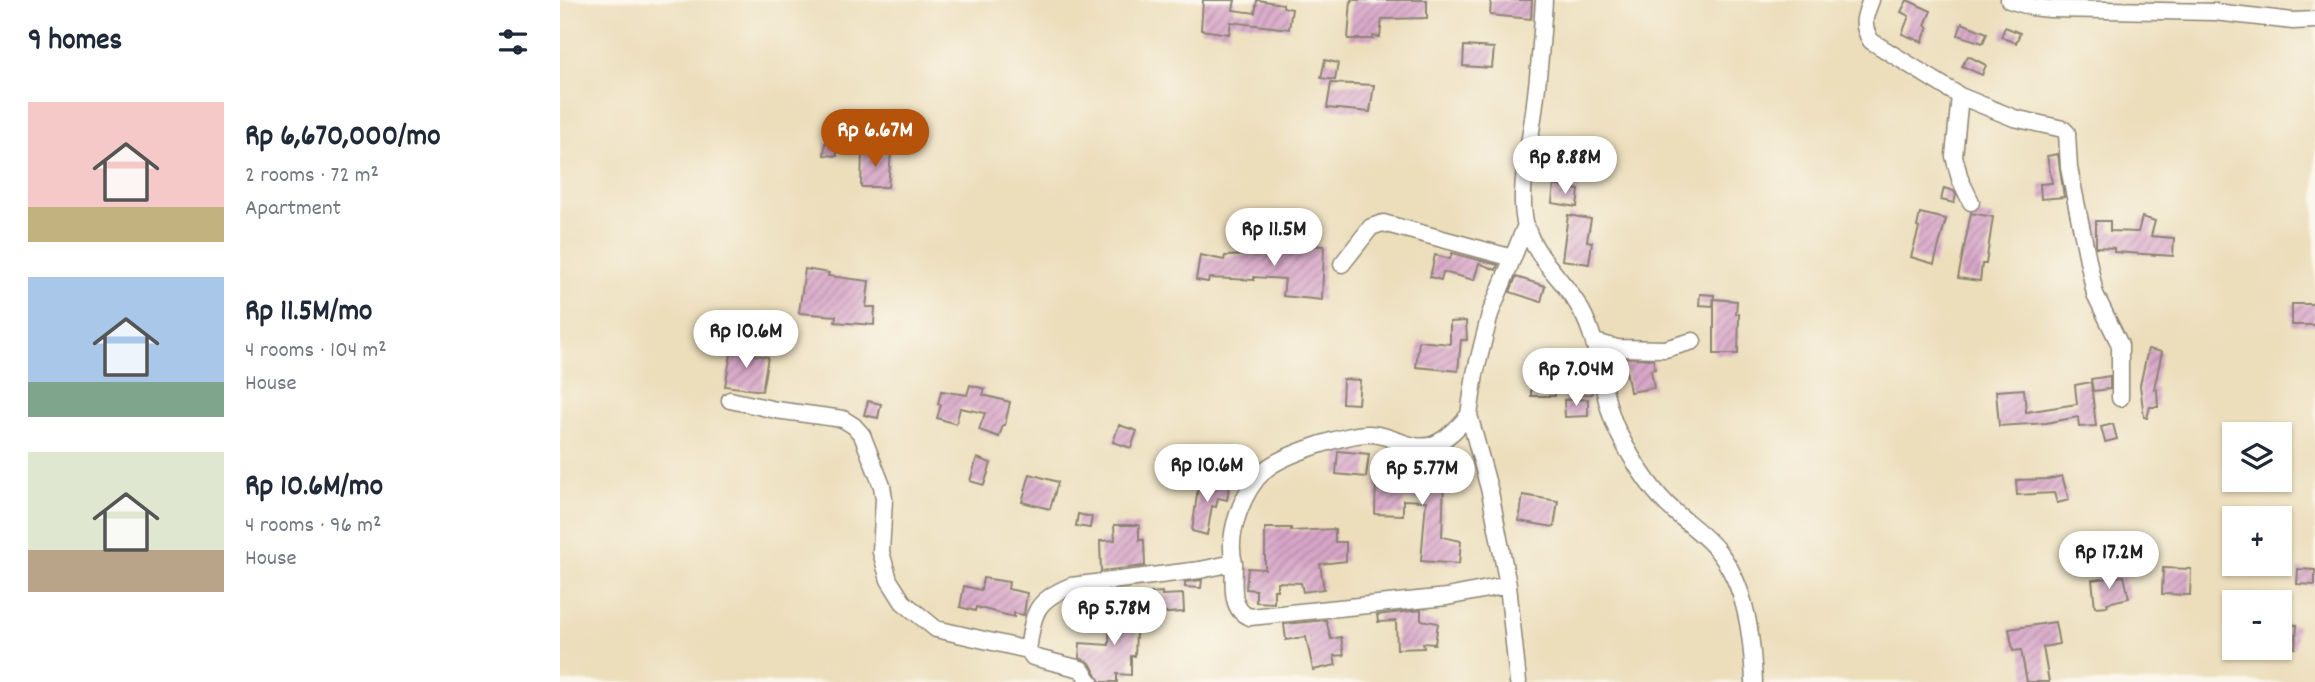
<!DOCTYPE html>
<html lang="en">
<head>
<meta charset="utf-8">
<style>
  :root { --surface:#fff; --page:#f2f2f3; --text:#1f2937; --muted:#747a83; --accent:#b45309 }
  body { margin:0; font-family:Dekko,sans-serif; background:var(--page); color:var(--text); height:100vh; display:flex; flex-direction:column; font-size:26px; white-space:nowrap }
  * { box-sizing:border-box; margin:0 }
  p { font-size:23px; color:var(--muted) }
  .icon { flex:none; width:38px; height:38px; fill:none; stroke:currentColor; stroke-width:2; stroke-linecap:round; stroke-linejoin:round }
  .map { position:relative; flex:1; overflow:hidden }
  .drawer { display:flex; flex-direction:column; background:var(--surface); width:560px }
  .drawer>* { flex:none }
  .tools { position:absolute; left:1662px; top:422px; display:grid; gap:14px }
  .tools a { display:grid; place-items:center; width:70px; height:70px; border-radius:0px; background:var(--surface); box-shadow:0 2px 5px #0004; font-size:35px }
  .price { position:absolute; translate:-50% -60px; padding:0 16px; border-radius:24px; background:#fff; color:#222; font-size:23px; line-height:46px; filter:drop-shadow(0 2px 4px #0008) }
  .price::after { content:''; position:absolute; left:50%; top:42px; width:21px; height:16px; margin-left:-10px; background:inherit; clip-path:polygon(0 0,100% 0,50% 100%) }
  .price.selected { background:var(--accent); color:#fff }
  ul { padding:0; list-style:none }
  li { display:flex; align-items:center; gap:21px; height:175px; padding:0 28px }
  li span { display:grid; place-items:center; flex:none; width:196px; height:140px; border-radius:0px; color:#555 }
  li>.icon { margin-inline-start:auto }
  span .icon { width:84px; height:84px; fill:#fffc; stroke-width:1 }
  li b { font-size:30px }
  h2 { display:flex; justify-content:space-between; align-items:center; height:84px; padding:0 28px; font-size:30px }
  main { display:flex; flex:1; min-height:0 }
  .map>svg:first-child { display:block }
  .building { fill:url(#building-hatch) }
  .lines { fill:none; stroke-linecap:round; stroke-linejoin:round }
  .street-casing { stroke:#8c8473; stroke-width:19 }
  .street { stroke:#fff; stroke-width:16 }
</style>
</head>
<body>
<main>
<section class="drawer">
<h2>9 homes<svg class="icon" aria-label="filters" viewBox="0 0 24 24"><path d="M4 7h16M4 17h16"/><circle cx="9" cy="7" r="2"/><circle cx="15" cy="17" r="2"/></svg></h2>
<ul>
<li><span style="background:linear-gradient(#f6c9c9 75%,#c2b280 0)"><svg class="icon" aria-label="home" viewBox="0 0 24 24"><path d="M3 11l9-7 9 7M6 9v11h12V9"/></svg></span><div><b>Rp 6,670,000/mo</b><p>2 rooms · 72 m²</p><p>Apartment</p></div></li>
<li><span style="background:linear-gradient(#a9c7e8 75%,#7fa58c 0)"><svg class="icon" aria-label="home" viewBox="0 0 24 24"><path d="M3 11l9-7 9 7M6 9v11h12V9"/></svg></span><div><b>Rp 11.5M/mo</b><p>4 rooms · 104 m²</p><p>House</p></div></li>
<li><span style="background:linear-gradient(#dfe7d0 70%,#b9a48a 0)"><svg class="icon" aria-label="home" viewBox="0 0 24 24"><path d="M3 11l9-7 9 7M6 9v11h12V9"/></svg></span><div><b>Rp 10.6M/mo</b><p>4 rooms · 96 m²</p><p>House</p></div></li>
</ul>
</section>
<div class="map">
<svg width="1755" height="682" viewBox="0 0 1755 682">
  <defs>
    <pattern id="building-hatch" width="6" height="6" patternUnits="userSpaceOnUse" patternTransform="scale(1.75)"><rect width="6" height="6" fill="#d8a6c8"/><path d="M-1 1l2-2M0 6l6-6M5 7l2-2" fill="none" stroke="#af87a3"/></pattern>
  </defs>
  <rect width="100%" height="100%" fill="#fbf7ec"/>
  <filter id="ink" filterUnits="userSpaceOnUse"><feTurbulence type="fractalNoise" baseFrequency=".0143" numOctaves="2"/><feDisplacementMap in="SourceGraphic" scale="14" xChannelSelector="R" yChannelSelector="G"/><feConvolveMatrix kernelMatrix="1 2 1 2 8 2 1 2 1" color-interpolation-filters="sRGB"/></filter>
  <filter id="wash" filterUnits="userSpaceOnUse"><feTurbulence type="fractalNoise" baseFrequency=".00686" numOctaves="4" result="noise"/><feDisplacementMap in="SourceGraphic" scale="28" xChannelSelector="R" yChannelSelector="G"/><feGaussianBlur stdDeviation="1.57" result="paint"/><feColorMatrix in="noise" values="0 0 0 0 0 0 0 0 0 0 0 0 0 0 0 0 0 1.4 0 .05"/><feComposite in="paint" operator="in"/></filter>
  <g filter="url(#wash)">
    <rect width="100%" height="100%" fill="#ecdebb"/>
    <g id="blocks">
      <path class="building" d="M643,0H675L673,10L695,13L697,0L723,4V7L732,9L729,29L671,22L669,34L641,30Z
        M791,0H867V18L822,19L820,37L813,36V39H788Z
        M931,0H972L971,19L930,15Z
        M1347,0L1371,11L1365,25L1368,27L1362,42L1342,34L1349,16L1341,12Z
        M1402,23L1427,33L1423,43L1398,35Z
        M1445,27L1460,33L1456,43L1441,37Z
        M904,46L934,48L932,68L903,66Z
        M1408,56L1426,65L1422,75L1402,66Z
        M765,60L778,63L775,80L761,78Z
        M771,83L814,85L810,112L767,108Z
        M299,133L300,146H282V134Z
        M265,143L277,144V156L264,155Z
        M302,151L331,153L328,187H301Z
        M1498,154L1504,197L1481,199L1480,184L1492,183L1487,156Z
        M994,185L1019,190L1017,207L992,203Z
        M1384,188L1394,191L1396,195L1394,203L1381,200Z
        M1360,213L1386,219L1374,264L1351,257L1359,228L1357,227Z
        M1411,213L1433,217L1426,264H1422L1420,281L1398,278Z
        M1008,215L1031,219L1027,241L1032,242L1029,264L1002,260Z
        M1582,217L1595,221L1591,236L1614,238L1613,256L1554,252V248L1536,247V221H1550V231L1578,232Z
        M728,231L742,232V245L764,246L762,300L723,296L725,279L694,277V280L649,278L648,282L636,280L640,255L664,260L665,256L696,255V252L726,253Z
        M892,253L938,265L936,270L919,263L914,280L883,272L881,280L870,277L875,255L890,259Z
        M245,269L269,273L268,276L309,281L306,307H315L314,325L275,322L276,316L239,313Z
        M956,277L985,286L981,302L950,292Z
        M1140,294L1154,295L1153,306L1139,305Z
        M1154,299L1177,301L1176,314H1179L1178,354H1154Z
        M1732,304H1755V325H1732Z
        M906,321L907,340H901L898,371L856,367L859,341L890,344V322Z
        M173,344L185,346L184,353L208,357L202,391L165,386Z
        M1588,349L1602,352L1594,389H1597L1598,407H1590L1587,418L1584,417L1580,385Z
        M1048,356L1093,359L1095,369L1091,370L1094,388L1070,392L1066,370L1051,371Z
        M998,359L1028,361L1032,394L1020,395L1019,373L997,371Z
        M995,368V396H971V369Z
        M1550,376V389L1533,391L1531,379Z
        M783,379L800,380L798,404L782,403Z
        M1531,382L1536,426L1519,427L1518,417L1486,423L1439,426L1436,391L1464,389L1466,412L1517,404L1515,385Z
        M410,385L425,389L423,395L450,402L445,425H443L439,437L419,430L425,413L400,408L396,424L377,418L381,405L378,404L381,391L407,395Z
        M1028,399V416L1005,417L1004,400Z
        M308,401L321,404L318,418L304,415Z
        M1553,424L1557,439L1545,442L1541,427Z
        M559,425L577,431L571,448L553,442Z
        M778,451L809,454L806,477L776,474Z
        M884,451L887,482H884L882,537L901,541L899,564L861,561L866,501L843,500V515L815,514L816,478L860,479V470H863V457Z
        M417,458L431,463L424,485L410,481Z
        M470,474L498,482L490,509L462,502Z
        M1502,476L1509,500L1497,503L1494,493L1457,495L1456,480L1489,479Z
        M639,480L669,487L667,500L658,498L656,507L652,506L647,535L632,531Z
        M963,495L998,501L994,527L959,521Z
        M518,514L532,517L530,528L516,526Z
        M554,525H579V540H584L585,566L541,571L540,541L555,540Z
        M705,528H731V531L775,529V542H786V561L760,564L764,589L743,592L741,583L717,582V590H714V603L696,602V590L686,589L688,568L705,569Z
        M1603,568L1631,569L1630,595L1602,594Z
        M1738,569L1755,570V585L1737,584Z
        M1564,576L1569,598L1547,603L1548,606L1535,607L1532,580Z
        M423,578L449,582L448,589L467,593L464,615L454,613V617L416,607L415,611L400,607L404,586L421,590Z
        M642,580L641,588L625,587V582Z
        M602,592V595L623,594L624,612L591,614V593Z
        M550,609H577L575,656H571V675L557,674V682H540L530,663L519,658L520,643L549,645Z
        M861,610V620L878,623L875,644L863,643L864,648L837,649L836,621L818,622L817,615Z
        M766,620L771,639L781,637L784,655L774,656L776,665L753,670L746,637L726,640L724,624Z
        M1495,622L1499,644L1483,647L1489,682H1467L1461,650L1453,651L1449,629Z
        M1722,624L1737,625L1735,648L1720,647Z"/>
    </g>
  </g>
  <g filter="url(#ink)">
    <use href="#blocks" fill-opacity="0" stroke="#8c8473" stroke-width="2"/>
    <g class="lines">
      <g class="street-casing">
        <path id="street" d="M984,0C982,37 979,74 974,111C970,145 957,193 966,226C976,260 1005,280 1021,310C1043,349 1039,396 1060,436C1074,463 1092,492 1115,512C1130,525 1146,536 1158,551C1187,587 1192,638 1194,682
          M1311,0C1304,18 1301,24 1311,41L1400,96L1454,118L1503,129L1507,133L1509,168L1535,294L1560,345V398
          M1449,0L1472,7L1490,9L1655,12L1733,21L1755,20
          M1400,96L1394,156L1400,179L1411,202
          M782,264L811,227L823,223L953,258
          M1035,342L1057,348L1105,349L1133,341
          M170,400L216,410L283,419L294,426L302,435L322,486L324,499L321,552L329,580L343,602L376,629L468,650
          M674,563C674,580 669,611 690,617L887,597L948,585
          M530,682L521,669L473,657L468,650C474,612 474,601 511,586L640,570L674,563C666,534 683,490 705,470C722,455 788,433 810,434C832,434 850,452 872,445C887,440 899,426 909,415
          M958,682L948,585L930,492L909,415L915,374L930,314L966,225"/>
      </g>
      <use href="#street" class="street"/>
    </g>
  </g>
</svg>
<div class="tools">
<a><svg class="icon" aria-label="layers" viewBox="0 0 24 24"><path d="M12 4l9 5-9 5-9-5zM3 14l9 5 9-5"/></svg></a>
<a>+</a>
<a>−</a>
</div>
<b class="price selected" style="left:315px;top:169px">Rp 6.67M</b>
<b class="price" style="left:1005px;top:196px">Rp 8.88M</b>
<b class="price" style="left:714px;top:268px">Rp 11.5M</b>
<b class="price" style="left:186px;top:370px">Rp 10.6M</b>
<b class="price" style="left:1016px;top:408px">Rp 7.04M</b>
<b class="price" style="left:647px;top:504px">Rp 10.6M</b>
<b class="price" style="left:862px;top:507px">Rp 5.77M</b>
<b class="price" style="left:1549px;top:591px">Rp 17.2M</b>
<b class="price" style="left:554px;top:647px">Rp 5.78M</b>
</div>
</main>
</body>
</html>
